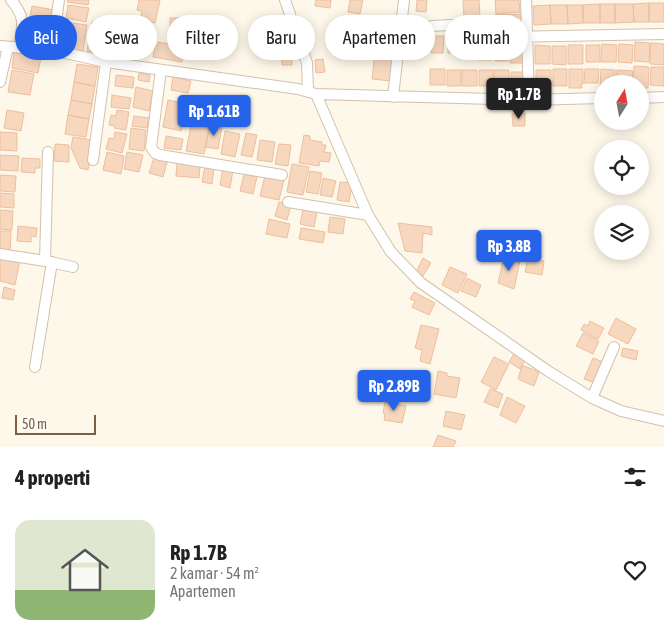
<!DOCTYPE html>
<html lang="id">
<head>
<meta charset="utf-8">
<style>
  :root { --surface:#fff; --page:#f2f2f2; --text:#222; --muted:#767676; --line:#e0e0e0; --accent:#2563eb }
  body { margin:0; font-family:"Asap Condensed",sans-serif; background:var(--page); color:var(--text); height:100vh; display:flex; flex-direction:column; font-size:19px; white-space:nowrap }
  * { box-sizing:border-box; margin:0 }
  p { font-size:16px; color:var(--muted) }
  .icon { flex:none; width:28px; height:28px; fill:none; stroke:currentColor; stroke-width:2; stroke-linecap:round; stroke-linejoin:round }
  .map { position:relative; height:447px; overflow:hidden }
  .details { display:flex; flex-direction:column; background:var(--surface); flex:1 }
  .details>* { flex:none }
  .hud { position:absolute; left:15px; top:15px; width:635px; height:45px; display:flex; gap:10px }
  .needle { width:32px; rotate:11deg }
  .fabs { position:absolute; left:594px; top:75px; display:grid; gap:10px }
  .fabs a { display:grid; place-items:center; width:55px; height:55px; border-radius:50%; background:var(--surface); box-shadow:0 2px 12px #0003; font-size:25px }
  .scale { position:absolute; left:15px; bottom:12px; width:81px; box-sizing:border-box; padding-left:5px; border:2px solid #7e5e49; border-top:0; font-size:14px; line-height:18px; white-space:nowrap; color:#7e5e49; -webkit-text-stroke:4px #fffbf3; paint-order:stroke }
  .price { position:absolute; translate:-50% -42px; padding:0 11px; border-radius:5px; background:var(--accent); color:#fff; font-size:16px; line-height:32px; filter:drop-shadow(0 1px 2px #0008) }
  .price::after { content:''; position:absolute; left:50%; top:30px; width:15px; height:11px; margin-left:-8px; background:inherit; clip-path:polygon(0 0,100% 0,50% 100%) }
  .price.selected { background:#222; color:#fff }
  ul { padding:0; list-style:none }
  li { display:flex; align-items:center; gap:15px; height:125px; padding:0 15px }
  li+li { border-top:1px solid var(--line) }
  li span { display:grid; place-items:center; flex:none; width:140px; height:100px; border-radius:15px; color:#555 }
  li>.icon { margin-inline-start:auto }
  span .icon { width:60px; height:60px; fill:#fffc; stroke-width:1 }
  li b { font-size:21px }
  h2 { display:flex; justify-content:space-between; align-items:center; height:60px; padding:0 15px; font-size:21px }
  .tag { padding:0 18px; border-radius:22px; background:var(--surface); box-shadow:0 2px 12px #0003; font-size:18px; line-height:45px }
  .tag.selected { background:var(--accent); color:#fff }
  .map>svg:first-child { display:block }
  .building { fill:#f7d8bf; stroke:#ecbf9d }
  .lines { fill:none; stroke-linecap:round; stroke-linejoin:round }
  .minor-casing { stroke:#d3c0ad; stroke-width:12 }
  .minor { stroke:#fff; stroke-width:10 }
</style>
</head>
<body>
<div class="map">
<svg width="664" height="447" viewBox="0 0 664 447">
  <rect width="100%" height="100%" fill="#fef8ea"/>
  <path class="building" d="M68,0H89L88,5L67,2Z
    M139,0H160L155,23L140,20L142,11L137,10Z
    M316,0H331L330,8L315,6Z
    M350,0H363L360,14L348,12Z
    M417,0H427L426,12L416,11Z
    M463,0H479L480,17L464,18Z
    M495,0H519L520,12L496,14Z
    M649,3H664V22H649Z
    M649,3V22H634L633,4Z
    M600,4H615V23H600Z
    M600,4V23H583V5Z
    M615,4H633L634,22L615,23Z
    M68,5L89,8L86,22L66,18Z
    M550,5H567L568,24H551Z
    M550,5L551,24L534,25L533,6Z
    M567,5H583V23L568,24Z
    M32,6L54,10L52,26L29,22Z
    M521,14L522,30L495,31L494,15Z
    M170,18H186V35H170Z
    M414,20L428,22L427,34L413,32Z
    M29,22L52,26L48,44L26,40Z
    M66,22L87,25L83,51L62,47Z
    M92,22L109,25L103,54L87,51Z
    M379,23L397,24L396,48L378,47Z
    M448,34L461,35V53H448Z
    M462,34H475V52H462Z
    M431,36H444L443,53H431Z
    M415,38L426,39L425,55L413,54Z
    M171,40L183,42L182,46H184L182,62L153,57L155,45L158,46V42L170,44Z
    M479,41L492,42V60H478Z
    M496,41H508V61H495Z
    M510,42H523V63H510Z
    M635,42L650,43L649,62L634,61Z
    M651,43L664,44V65L650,64Z
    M602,44L617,45L616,62H601Z
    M619,44L633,45L632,63L618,62Z
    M535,45L550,46V64H535Z
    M568,45H583V64H568Z
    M586,45H600V62H586Z
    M552,46H566V65L552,64Z
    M282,49H292V65H282Z
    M14,52L41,57L38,73L12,68Z
    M375,53L394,55L391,81L372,79Z
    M323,59L325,72L316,73L315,60Z
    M77,64L98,67L95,86L74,82Z
    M634,66L649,67L648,88H640V84H633Z
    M651,67H664V86L650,85Z
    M430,69H445V85H430Z
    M553,69H567V86H553Z
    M569,69H583V84H581L582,88H569Z
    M585,69H599L598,83H584Z
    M601,69L615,70V84H602V87H600Z
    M12,70L34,74L30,95L8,92Z
    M447,70H461V86H447Z
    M462,70H477V86H462Z
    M479,70H493V86H479Z
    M494,70H509V86H494Z
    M536,70H551V86H536Z
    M617,70L633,71L632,84H616Z
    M511,72H525V91H511Z
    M139,73L150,75L149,82L138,80Z
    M116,75L134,77L133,88L115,86Z
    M173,77L191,81L188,93L171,90Z
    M74,82L95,86L92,104L71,100Z
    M136,87L153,91L149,111L133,107Z
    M112,95L131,98L129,109L111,107Z
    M71,100L92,104L89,119L68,115Z
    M168,100L186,104L181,131L163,127Z
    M7,110L24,113L21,131L4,128Z
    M117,110L129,112L126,130L114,128L115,126L109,125L111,115L116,116Z
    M525,113V126H513L512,114Z
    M68,115L89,119L86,137L65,134Z
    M134,116L149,118L147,128L132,126Z
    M192,121L210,125L204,154L186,151Z
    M210,125L222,127L218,149L205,147Z
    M131,128L146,130L144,151L129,149Z
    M225,131L240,134L235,157L221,154Z
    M0,132L17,133V151L0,150Z
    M115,132L127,134L122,153L106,149L109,138L114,139Z
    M246,133L257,135L252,157L241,155Z
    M304,135L310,136V140L322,142V145H326L324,152L331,153L329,162L320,161L319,166L299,163Z
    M166,136L183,139L181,150L164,148Z
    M73,137L93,140L88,170L80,168L71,148Z
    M260,140L275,142L272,162L257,160Z
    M55,144L69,145V162L54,161Z
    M279,144L291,145L288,166L275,164Z
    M107,152L124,156L121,174L103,170Z
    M127,152L143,155L139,172L124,169Z
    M0,155L19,156L18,171L0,170Z
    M22,158L40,159V168H35V173L21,172Z
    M154,158L167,162L163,177L149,173Z
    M177,163L200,166L199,178L176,176Z
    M292,164L309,167L303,195L287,192Z
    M205,166L214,168L212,184L202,182Z
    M223,168L233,170L230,188L220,185Z
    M310,171L322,173L318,194L306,192Z
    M244,174L257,177L253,194L240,191Z
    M0,175L16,176L15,192L0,191Z
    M265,176L284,180L279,200L260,196Z
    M323,178L336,181L332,197L320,195Z
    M340,182L352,183L349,202L337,200Z
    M0,193L14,194V208L0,207Z
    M279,202L291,205L287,220L275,216Z
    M0,210L13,211L12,230L0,229Z
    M303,210L317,212L314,227L300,224Z
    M330,217L345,219L343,234L328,232Z
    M269,219L290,224L287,238L266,234Z
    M398,223L432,227V235L423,233L422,253L405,251Z
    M18,226L37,228L36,237L31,236V242L17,241Z
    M301,228L325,232L323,243L299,239Z
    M0,231H11L10,251L0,250Z
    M0,255L20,260L15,285L0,281Z
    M504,257L520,260L514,289L498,283Z
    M423,258L431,263L423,276L416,272Z
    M528,258L544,261L542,275L525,272Z
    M450,267L467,274L458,293L442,285Z
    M467,278L481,285L476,297L461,291Z
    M4,287L15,290L13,300L2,298Z
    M414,292L435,303L429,315L412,307L415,301L410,299Z
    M616,318L636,329L628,344L608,334Z
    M590,321L604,328L598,339L581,330L584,324L588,326Z
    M421,325L439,329L430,364L420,361L422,350L415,348Z
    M583,333L599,341L593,354L576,346Z
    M623,348L638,351L636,360L621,356Z
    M515,352L526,358L520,369L509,362Z
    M494,357L509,364L496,390L481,382Z
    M593,358L603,362L595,383L584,379Z
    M522,365L539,372L534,386L518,379Z
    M438,371L447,373V376L460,378L456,398L434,394Z
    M490,389L503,394L498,408L484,402Z
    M507,397L525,406L516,423L500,415Z
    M385,402L406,406L402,423L384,420L385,414L383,413Z
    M446,411L465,415L461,430L443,426Z
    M438,435L456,441L453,447H433Z"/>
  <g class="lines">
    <g class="minor-casing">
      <path id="minor" d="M11,0C27,19 22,25 19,48
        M285,0L307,63L308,91
        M526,0L529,100
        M432,26L450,25L504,37L664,34
        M0,46L52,50L106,62L298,89L316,94L368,215L391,252L421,283L548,371L592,398L621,411L664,421
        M52,50L59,0
        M161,70L151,147L155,153L160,155L282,175
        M0,82L8,47
        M316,94L529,100L602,98
        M393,97L404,0
        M640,98L664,97
        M93,160L106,62
        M288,202L368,215
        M0,254L45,261L48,152
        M46,261L73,267
        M35,367L52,262
        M592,398L614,347"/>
    </g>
    <use href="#minor" class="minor"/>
  </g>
</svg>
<div class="fabs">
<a><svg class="needle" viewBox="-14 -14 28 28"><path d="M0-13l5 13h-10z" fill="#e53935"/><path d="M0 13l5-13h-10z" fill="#767676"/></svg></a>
<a><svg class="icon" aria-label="locate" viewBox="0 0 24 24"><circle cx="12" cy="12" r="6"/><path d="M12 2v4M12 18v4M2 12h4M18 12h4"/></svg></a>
<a><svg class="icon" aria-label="layers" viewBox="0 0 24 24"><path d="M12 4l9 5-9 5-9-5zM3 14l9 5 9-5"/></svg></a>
</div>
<div class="scale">50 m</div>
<b class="price selected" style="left:519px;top:120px">Rp 1.7B</b>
<b class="price" style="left:214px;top:137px">Rp 1.61B</b>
<b class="price" style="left:509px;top:272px">Rp 3.8B</b>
<b class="price" style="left:394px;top:412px">Rp 2.89B</b>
<div class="hud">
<a class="tag selected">Beli</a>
<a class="tag">Sewa</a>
<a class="tag">Filter</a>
<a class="tag">Baru</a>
<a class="tag">Apartemen</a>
<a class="tag">Rumah</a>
</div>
</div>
<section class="details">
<h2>4 properti<svg class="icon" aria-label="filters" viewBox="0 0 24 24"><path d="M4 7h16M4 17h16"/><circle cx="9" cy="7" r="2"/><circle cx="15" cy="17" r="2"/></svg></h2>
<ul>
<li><span style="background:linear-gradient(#dfe7d0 70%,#8fb573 0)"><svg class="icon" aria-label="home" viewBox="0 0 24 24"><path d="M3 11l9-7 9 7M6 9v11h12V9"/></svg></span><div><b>Rp 1.7B</b><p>2 kamar · 54 m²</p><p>Apartemen</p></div><svg class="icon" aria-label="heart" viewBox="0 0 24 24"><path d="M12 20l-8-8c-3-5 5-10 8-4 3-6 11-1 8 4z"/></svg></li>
</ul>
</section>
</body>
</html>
